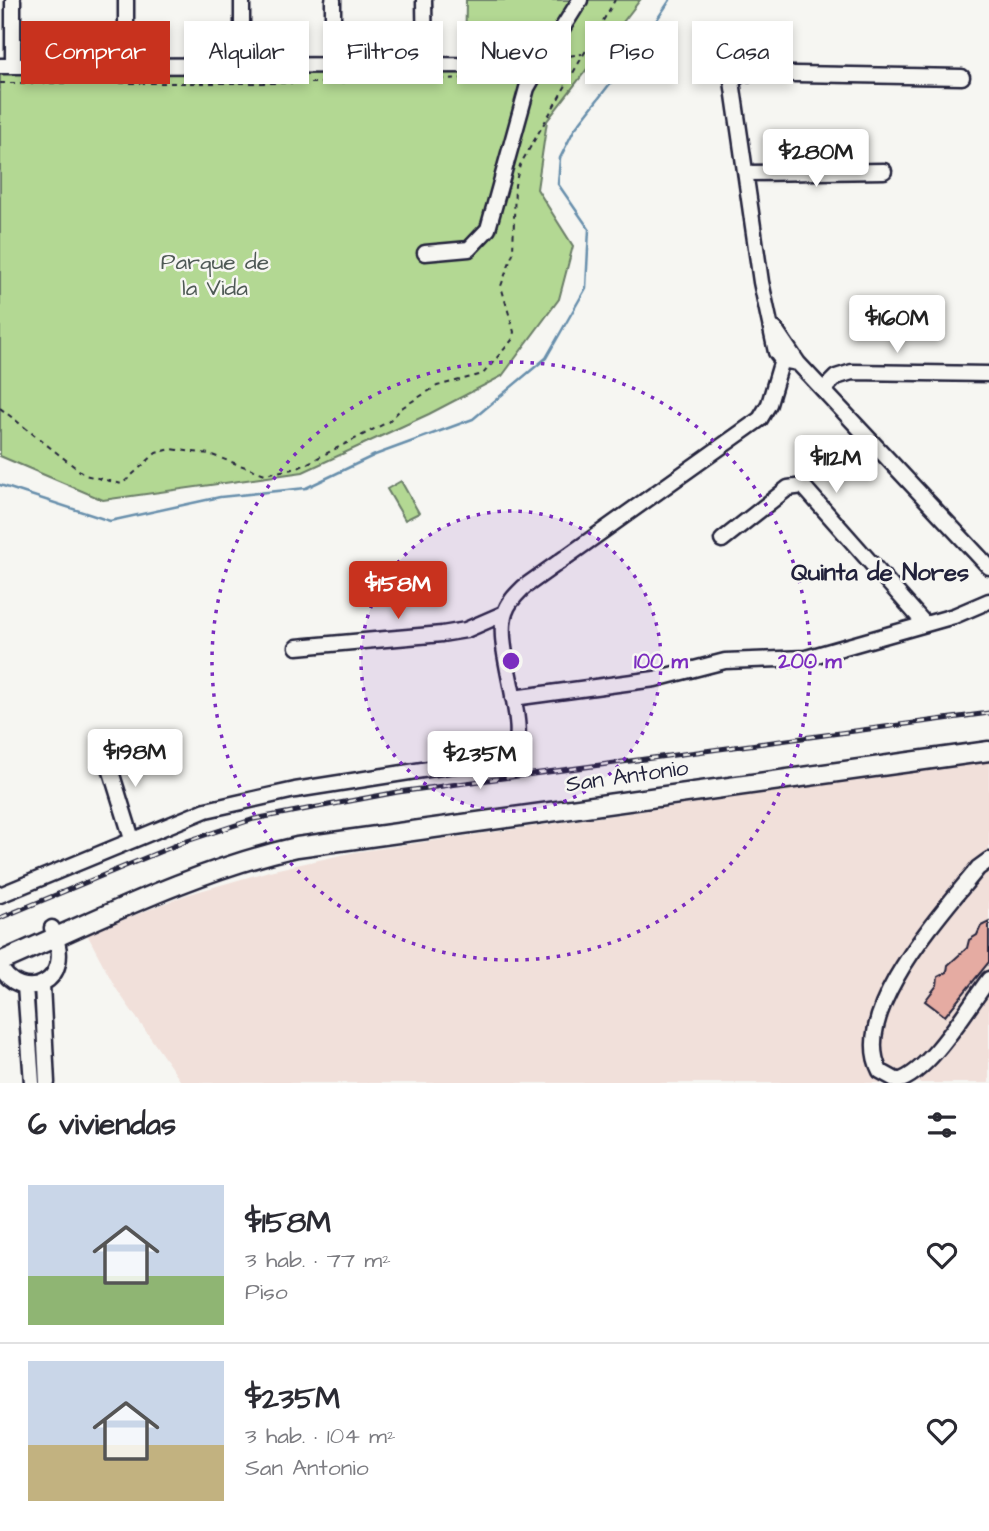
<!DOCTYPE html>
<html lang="es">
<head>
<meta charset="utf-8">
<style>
  :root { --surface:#fff; --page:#f7f7f7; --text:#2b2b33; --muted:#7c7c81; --line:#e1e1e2; --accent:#c8321e }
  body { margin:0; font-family:"Architects Daughter",sans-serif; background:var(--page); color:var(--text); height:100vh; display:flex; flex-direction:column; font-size:26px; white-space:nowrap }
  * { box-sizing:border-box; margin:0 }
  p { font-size:23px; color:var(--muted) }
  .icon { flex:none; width:38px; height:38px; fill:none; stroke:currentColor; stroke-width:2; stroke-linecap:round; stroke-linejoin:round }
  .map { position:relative; height:1083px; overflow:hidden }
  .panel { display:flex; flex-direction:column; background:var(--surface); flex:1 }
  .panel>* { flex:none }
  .hud { position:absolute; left:21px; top:21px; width:948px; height:63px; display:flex; gap:14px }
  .price { position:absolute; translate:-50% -60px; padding:0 16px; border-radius:7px; background:#fff; color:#222; font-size:23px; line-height:46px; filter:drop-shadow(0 2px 4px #0008) }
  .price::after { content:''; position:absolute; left:50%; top:42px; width:21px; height:16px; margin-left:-10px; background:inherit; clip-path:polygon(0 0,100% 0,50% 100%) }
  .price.selected { background:var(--accent); color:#fff }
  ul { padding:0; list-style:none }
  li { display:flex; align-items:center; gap:21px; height:175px; padding:0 28px }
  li+li { border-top:2px solid var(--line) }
  li span { display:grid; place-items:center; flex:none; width:196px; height:140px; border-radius:0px; color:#555 }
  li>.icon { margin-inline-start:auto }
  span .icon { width:84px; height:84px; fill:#fffc; stroke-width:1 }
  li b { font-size:30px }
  h2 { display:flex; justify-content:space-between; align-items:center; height:84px; padding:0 28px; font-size:30px }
  .tag { padding:0 24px; border-radius:0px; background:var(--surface); box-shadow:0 4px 10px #0003; font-size:24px; line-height:63px }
  .tag.selected { background:var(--accent); color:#fff }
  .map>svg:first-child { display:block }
  .built { fill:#f1e0da }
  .green { fill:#b3d893; stroke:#6a7d67; stroke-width:2 }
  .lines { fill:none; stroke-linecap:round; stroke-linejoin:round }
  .stream { stroke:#688fac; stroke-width:2.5 }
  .building { fill:#e5aba2; stroke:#22223b; stroke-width:2 }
  .minor-casing { stroke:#22223b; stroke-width:19 }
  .major-casing { stroke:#22223b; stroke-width:23 }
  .path { stroke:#22223b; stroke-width:2; stroke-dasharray:5 5; stroke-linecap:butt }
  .minor { stroke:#f6f6f2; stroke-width:14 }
  .major { stroke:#f6f6f2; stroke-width:18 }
  .rail-casing { stroke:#22223b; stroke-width:5 }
  .rail { stroke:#f6f6f2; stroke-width:2.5; stroke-dasharray:8; stroke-linecap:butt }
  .ring { fill:none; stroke:#7b2cbf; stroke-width:3.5; stroke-dasharray:3.5 7 }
  .labels { text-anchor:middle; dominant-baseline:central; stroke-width:5; stroke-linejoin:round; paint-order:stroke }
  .park-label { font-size:23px; fill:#4e5955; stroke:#f6f6f2 }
  .street-label { font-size:23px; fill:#22223b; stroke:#f6f6f2 }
  .neighbourhood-label { font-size:24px; font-weight:bold; fill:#22223b; stroke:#f6f6f2 }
  .centre { fill:#7b2cbf; stroke:#f6f6f2; stroke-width:3.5 }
  .ring-label { font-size:21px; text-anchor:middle; font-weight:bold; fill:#7b2cbf; stroke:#f6f6f2; stroke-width:5; stroke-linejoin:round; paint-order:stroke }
</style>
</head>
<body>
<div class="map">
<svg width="989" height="1083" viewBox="0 0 989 1083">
  <rect width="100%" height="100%" fill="#f6f6f2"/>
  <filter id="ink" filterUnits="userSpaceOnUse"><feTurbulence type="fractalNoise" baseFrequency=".0143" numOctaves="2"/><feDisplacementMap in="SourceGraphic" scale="14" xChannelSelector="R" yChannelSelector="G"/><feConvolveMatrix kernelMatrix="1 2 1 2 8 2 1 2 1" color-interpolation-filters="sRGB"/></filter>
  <g filter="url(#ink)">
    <path class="built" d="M989,761V1083H182L115,987L87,934L186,895L269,871L355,852Z"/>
    <path class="green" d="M466,0H640L547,121L537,189L573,246L559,299L502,376L429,414L303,472L103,500L0,456V66L465,65Z
      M401,481L419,513L405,520L387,489Z"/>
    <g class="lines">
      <path class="stream" d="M0,485L110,521L220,497L306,488L375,455L473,419L546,358L586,288L589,229L558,184L560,158L574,130L640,45L670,0"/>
    </g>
    <path class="building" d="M989,922V962L945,1016L925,1001L937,985L938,977L947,972L948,965L967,948L969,940L977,935L981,926Z"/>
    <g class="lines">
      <g class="minor-casing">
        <path id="minor" d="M13,0V66
          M126,0V66
          M242,0V66
          M424,0L425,66
          M0,66L488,65L548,51L580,0
          M333,66V0
          M747,173L884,171
          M425,253L469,249L488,229L527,88L548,51
          M775,329L798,363L989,567
          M798,363L782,360L776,352L761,282L732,81L742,73L962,77
          M824,389L836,377L852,372L989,374
          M722,540L788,488L803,486L925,624
          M297,647L442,634L466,630L505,613
          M513,698L655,679L725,661L806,658L954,616L989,601
          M104,749L132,839
          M989,860L978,868C944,911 849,1013 880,1071L898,1081C930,1072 968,1007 989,979
          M0,895L206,810L295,790L511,756C533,731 493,649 505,613C508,602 517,594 524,587L760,419L769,404L782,360
          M0,966C19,1005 79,985 52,928
          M42,984L47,1083
          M25,986L32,1083"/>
      </g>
      <g class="major-casing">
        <path id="major" d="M0,962C97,920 194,870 297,847L989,751"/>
      </g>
      <path class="path" d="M560,57L582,54
        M0,83H321L473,78
        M0,408L85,475L122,484L156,453L171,449L209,454L265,474L298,468L388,422L403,407L437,386L483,374L512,340L514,332L501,286L513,253L515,185L520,165L615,0"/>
      <use href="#minor" class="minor"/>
      <use href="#major" class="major"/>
      <g class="rail-casing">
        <path id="rail" d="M0,918L181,843L254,819L398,792L989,713"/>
      </g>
      <use href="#rail" class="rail"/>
    </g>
  </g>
  <circle cx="511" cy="661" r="150" fill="#7b2cbf" fill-opacity=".12"/>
  <g class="ring">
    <circle cx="511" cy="661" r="150"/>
    <circle cx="511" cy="661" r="299"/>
  </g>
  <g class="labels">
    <g class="park-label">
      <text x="215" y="262">Parque de<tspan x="215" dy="26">la Vida</tspan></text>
    </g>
    <g class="street-label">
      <text transform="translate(627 776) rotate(-8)">San Antonio</text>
    </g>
    <g class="neighbourhood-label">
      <text x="880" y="573">Quinta de Nores</text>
    </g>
  </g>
  <circle cx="511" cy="661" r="10" class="centre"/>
  <g class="ring-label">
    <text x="661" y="668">100 m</text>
    <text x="810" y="668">200 m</text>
  </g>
</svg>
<b class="price" style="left:816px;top:189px">$280M</b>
<b class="price" style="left:897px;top:355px">$160M</b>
<b class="price" style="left:836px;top:495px">$112M</b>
<b class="price selected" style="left:398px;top:621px">$158M</b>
<b class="price" style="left:135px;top:789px">$198M</b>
<b class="price" style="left:480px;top:791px">$235M</b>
<div class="hud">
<a class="tag selected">Comprar</a>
<a class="tag">Alquilar</a>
<a class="tag">Filtros</a>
<a class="tag">Nuevo</a>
<a class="tag">Piso</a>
<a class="tag">Casa</a>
</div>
</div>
<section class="panel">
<h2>6 viviendas<svg class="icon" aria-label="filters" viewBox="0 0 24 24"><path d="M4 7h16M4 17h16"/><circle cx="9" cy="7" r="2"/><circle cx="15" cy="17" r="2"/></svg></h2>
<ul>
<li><span style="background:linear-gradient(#c9d6e8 65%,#8fb573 0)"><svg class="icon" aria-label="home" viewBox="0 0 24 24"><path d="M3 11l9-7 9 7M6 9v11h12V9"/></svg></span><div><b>$158M</b><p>3 hab. · 77 m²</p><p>Piso</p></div><svg class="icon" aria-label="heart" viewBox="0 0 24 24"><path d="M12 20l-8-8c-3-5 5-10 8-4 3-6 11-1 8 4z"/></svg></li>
<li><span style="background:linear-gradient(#c9d6e8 60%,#c2b280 0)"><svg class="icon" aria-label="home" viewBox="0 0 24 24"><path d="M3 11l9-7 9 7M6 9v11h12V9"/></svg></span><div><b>$235M</b><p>3 hab. · 104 m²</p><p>San Antonio</p></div><svg class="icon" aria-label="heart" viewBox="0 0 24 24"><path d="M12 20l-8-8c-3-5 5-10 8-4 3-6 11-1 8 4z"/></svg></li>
</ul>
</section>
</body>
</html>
